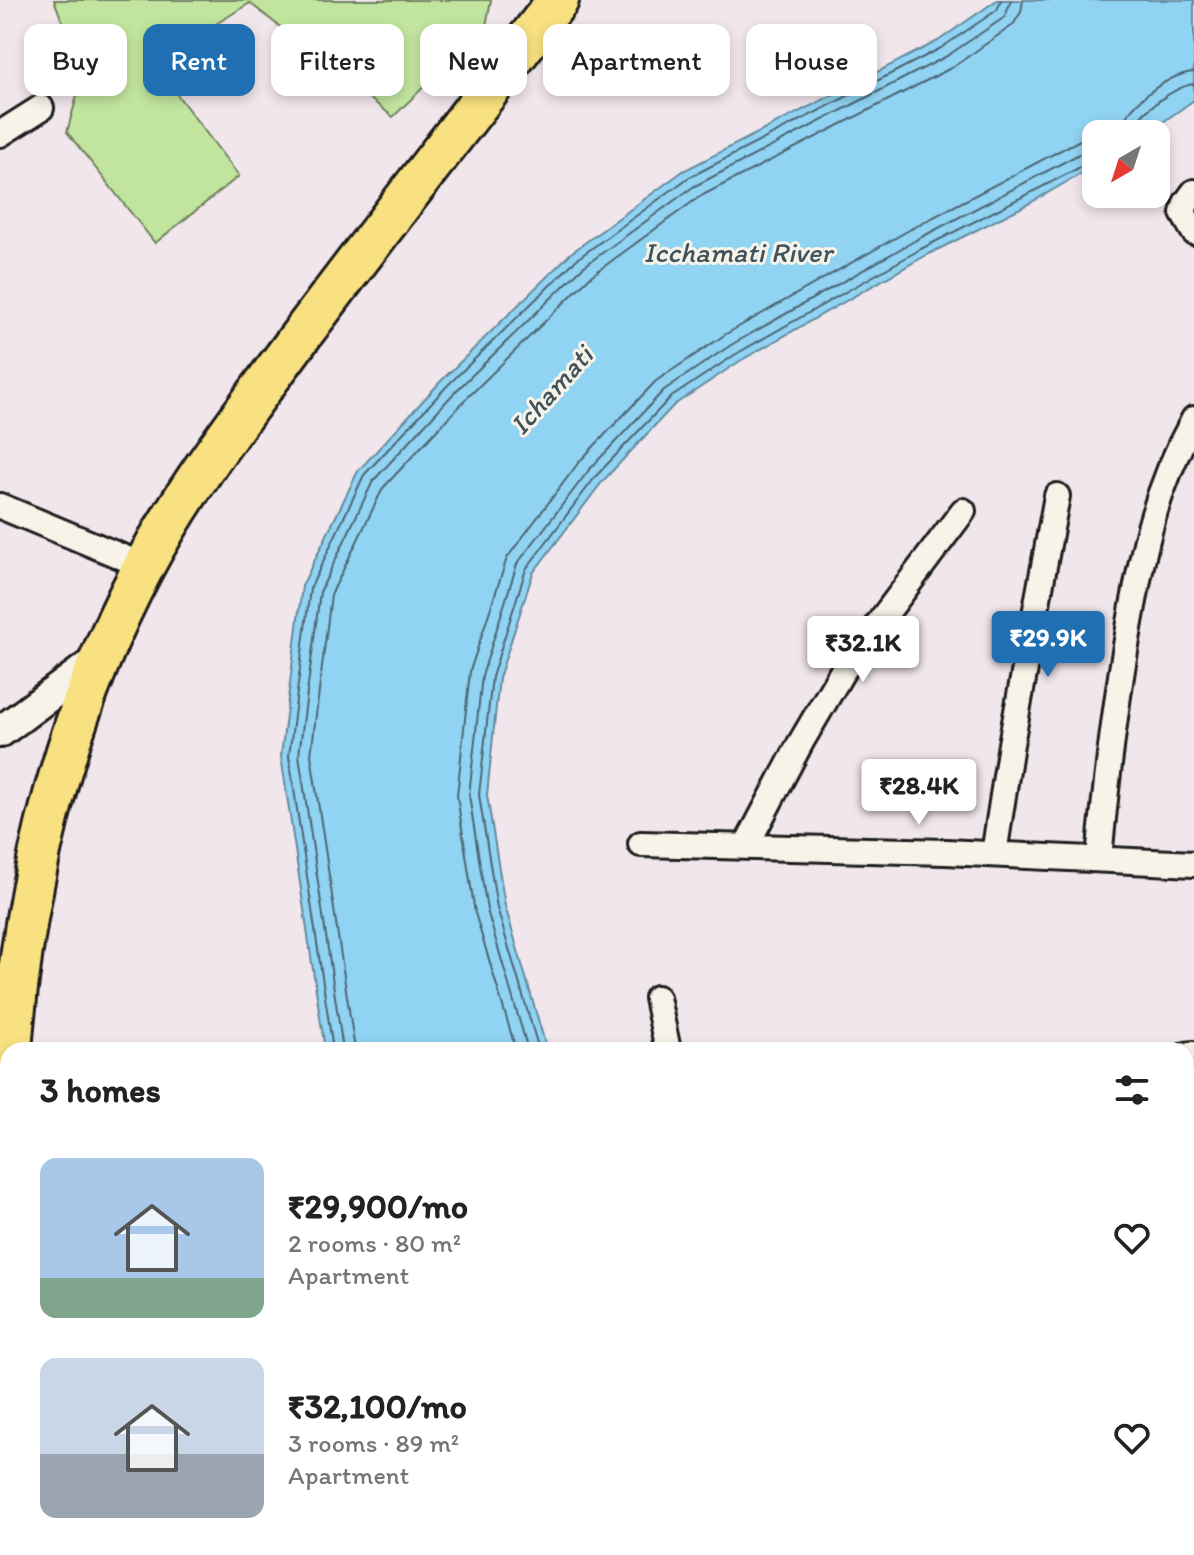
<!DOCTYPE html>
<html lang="en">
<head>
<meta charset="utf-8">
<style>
  :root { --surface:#fff; --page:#f2f2f2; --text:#222; --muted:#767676; --accent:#1f6fb2 }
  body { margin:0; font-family:Itim,sans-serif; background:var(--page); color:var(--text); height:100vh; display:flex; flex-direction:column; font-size:30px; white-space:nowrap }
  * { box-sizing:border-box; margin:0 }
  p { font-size:26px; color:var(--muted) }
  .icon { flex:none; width:44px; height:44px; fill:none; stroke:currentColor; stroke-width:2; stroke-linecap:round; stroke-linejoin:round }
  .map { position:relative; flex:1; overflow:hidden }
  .side { position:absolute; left:0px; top:1042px; width:1194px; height:514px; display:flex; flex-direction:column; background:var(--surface); border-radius:24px 24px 0 0; box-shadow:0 4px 12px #0003 }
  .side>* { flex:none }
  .banner { position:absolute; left:24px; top:24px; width:1146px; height:72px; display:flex; gap:16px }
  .needle { width:52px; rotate:219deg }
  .buttons { position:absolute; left:1082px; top:120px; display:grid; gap:16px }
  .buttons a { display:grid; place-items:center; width:88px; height:88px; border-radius:16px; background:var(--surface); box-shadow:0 4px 12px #0003; font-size:40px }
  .price { position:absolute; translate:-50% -68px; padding:0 18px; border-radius:8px; background:#fff; color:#222; font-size:26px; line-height:52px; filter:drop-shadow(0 2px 4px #0008) }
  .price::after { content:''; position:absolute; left:50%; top:48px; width:24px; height:18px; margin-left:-12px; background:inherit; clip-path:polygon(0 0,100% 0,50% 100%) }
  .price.selected { background:var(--accent); color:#fff }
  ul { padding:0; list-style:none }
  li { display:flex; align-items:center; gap:24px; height:200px; padding:0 40px }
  li span { display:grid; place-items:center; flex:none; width:224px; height:160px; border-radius:16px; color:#555 }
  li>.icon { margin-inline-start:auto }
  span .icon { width:96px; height:96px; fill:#fffc; stroke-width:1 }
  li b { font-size:34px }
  h2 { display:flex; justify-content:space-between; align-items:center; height:96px; padding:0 40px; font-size:34px }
  .chip { padding:0 28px; border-radius:16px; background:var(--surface); box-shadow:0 4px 12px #0003; font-size:28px; line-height:72px }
  .chip.selected { background:var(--accent); color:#fff }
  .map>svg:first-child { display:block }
  .green { fill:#c1e59e; stroke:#6e805d; stroke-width:2 }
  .water { fill:#91d3f3; stroke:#628a9d; stroke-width:2 }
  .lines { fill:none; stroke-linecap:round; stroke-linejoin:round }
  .shore { stroke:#4b6572; stroke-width:2 }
  .minor-casing { stroke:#1c1c1c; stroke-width:30 }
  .tertiary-casing { stroke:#1c1c1c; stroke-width:36 }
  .trunk-casing { stroke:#1c1c1c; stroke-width:46 }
  .minor { stroke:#f7f3e8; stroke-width:24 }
  .tertiary { stroke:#f7f3e8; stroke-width:30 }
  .trunk { stroke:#f9e181; stroke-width:40 }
  .labels { text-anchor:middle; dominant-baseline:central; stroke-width:6; stroke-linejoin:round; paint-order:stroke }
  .water-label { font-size:28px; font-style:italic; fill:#3f535c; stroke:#f7f3e8 }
</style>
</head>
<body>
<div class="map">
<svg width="1194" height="1555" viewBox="0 0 1194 1555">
  <rect width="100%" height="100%" fill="#f1e6ec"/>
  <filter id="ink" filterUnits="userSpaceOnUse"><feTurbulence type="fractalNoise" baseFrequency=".0125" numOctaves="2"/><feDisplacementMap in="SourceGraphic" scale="16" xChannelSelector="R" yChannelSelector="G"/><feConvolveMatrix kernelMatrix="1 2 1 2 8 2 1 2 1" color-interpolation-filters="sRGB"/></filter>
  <g filter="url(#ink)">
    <path class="green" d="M54,0H491L486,26L393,117L250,3L153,63L239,176L155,243L67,132L83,74Z"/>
    <path class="water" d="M997,0H1194V100L1146,134H1096V165L1030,203L925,256L740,361L674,405L602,482L533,573L499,678L487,795L505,906L547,1050H325L281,756L302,586L358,471L442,380L571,253L683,171L938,41Z
      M449,1548H713L716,1555H452Z"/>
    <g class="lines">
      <path class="shore" d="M1120,134C1121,108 1169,73 1194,72
        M1132,134C1133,116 1176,85 1194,84
        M333,1050L289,756L310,589L364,475L448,385L577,259L688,178L941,48L997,10L1001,0
        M343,1050L299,755L320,592L373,481L455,392L583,267L693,187L947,56L1005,17L1011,0
        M355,1050L311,755L331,595L383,488L464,401L591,276L699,197L953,67L1013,25L1021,12L1023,0
        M516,1050L475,913L457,796L470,671L507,558L579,462L656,381L726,334L911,229L1080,140L1096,137
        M528,1050L487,910L469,795L482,676L517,564L589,470L664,390L731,345L916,240L1085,151L1096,149
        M539,1050L497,908L479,795L492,677L526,569L596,476L670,398L736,354L921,249L1096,159"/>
      <g class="minor-casing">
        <path id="minor" d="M0,134L41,108
          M1194,192L1186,203L1183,213L1194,232
          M0,506L144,566
          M641,844L946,852L1194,864
          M746,846L801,742L842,672L963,511
          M994,854L1011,744L1057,496
          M1099,858C1106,785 1114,713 1127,640C1141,558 1153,493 1194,419
          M657,998L668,1050
          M1186,1055L1194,1054
          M1186,1263H1194
          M1186,1463H1194
          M765,1548L767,1555"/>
      </g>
      <g class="tertiary-casing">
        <path id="tertiary" d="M0,732L100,658"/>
      </g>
      <g class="trunk-casing">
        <path id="trunk" d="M11,1050C24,881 63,719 143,568C185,488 243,414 296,342C382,227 471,114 558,0
          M80,1548L82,1555"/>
      </g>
      <use href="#minor" class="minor"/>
      <use href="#tertiary" class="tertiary"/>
      <use href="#trunk" class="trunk"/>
    </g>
  </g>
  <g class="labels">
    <g class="water-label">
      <text x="738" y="252">Icchamati River</text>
      <text transform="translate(551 390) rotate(-48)">Ichamati</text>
    </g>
  </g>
</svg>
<div class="buttons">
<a><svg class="needle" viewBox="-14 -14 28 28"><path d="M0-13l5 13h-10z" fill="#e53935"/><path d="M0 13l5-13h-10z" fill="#767676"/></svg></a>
</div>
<b class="price selected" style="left:1048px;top:679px">₹29.9K</b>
<b class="price" style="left:863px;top:684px">₹32.1K</b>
<b class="price" style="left:919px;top:827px">₹28.4K</b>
<div class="banner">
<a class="chip">Buy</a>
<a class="chip selected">Rent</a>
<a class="chip">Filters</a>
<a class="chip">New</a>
<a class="chip">Apartment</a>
<a class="chip">House</a>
</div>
<section class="side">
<h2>3 homes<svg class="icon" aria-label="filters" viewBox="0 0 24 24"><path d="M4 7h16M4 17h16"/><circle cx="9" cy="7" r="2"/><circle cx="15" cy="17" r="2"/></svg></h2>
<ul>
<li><span style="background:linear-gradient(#a9c7e8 75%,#7fa58c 0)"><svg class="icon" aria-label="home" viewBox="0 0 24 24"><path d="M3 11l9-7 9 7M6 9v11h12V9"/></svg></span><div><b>₹29,900/mo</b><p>2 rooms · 80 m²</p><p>Apartment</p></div><svg class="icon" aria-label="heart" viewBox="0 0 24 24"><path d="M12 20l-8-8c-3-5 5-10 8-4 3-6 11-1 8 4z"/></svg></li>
<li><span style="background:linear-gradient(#c9d6e8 60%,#9aa5b1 0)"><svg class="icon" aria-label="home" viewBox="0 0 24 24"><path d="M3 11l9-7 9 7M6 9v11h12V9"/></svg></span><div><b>₹32,100/mo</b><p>3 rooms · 89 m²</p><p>Apartment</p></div><svg class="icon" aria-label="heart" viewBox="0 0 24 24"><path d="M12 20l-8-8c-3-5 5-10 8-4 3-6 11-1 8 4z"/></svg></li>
</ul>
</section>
</div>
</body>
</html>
